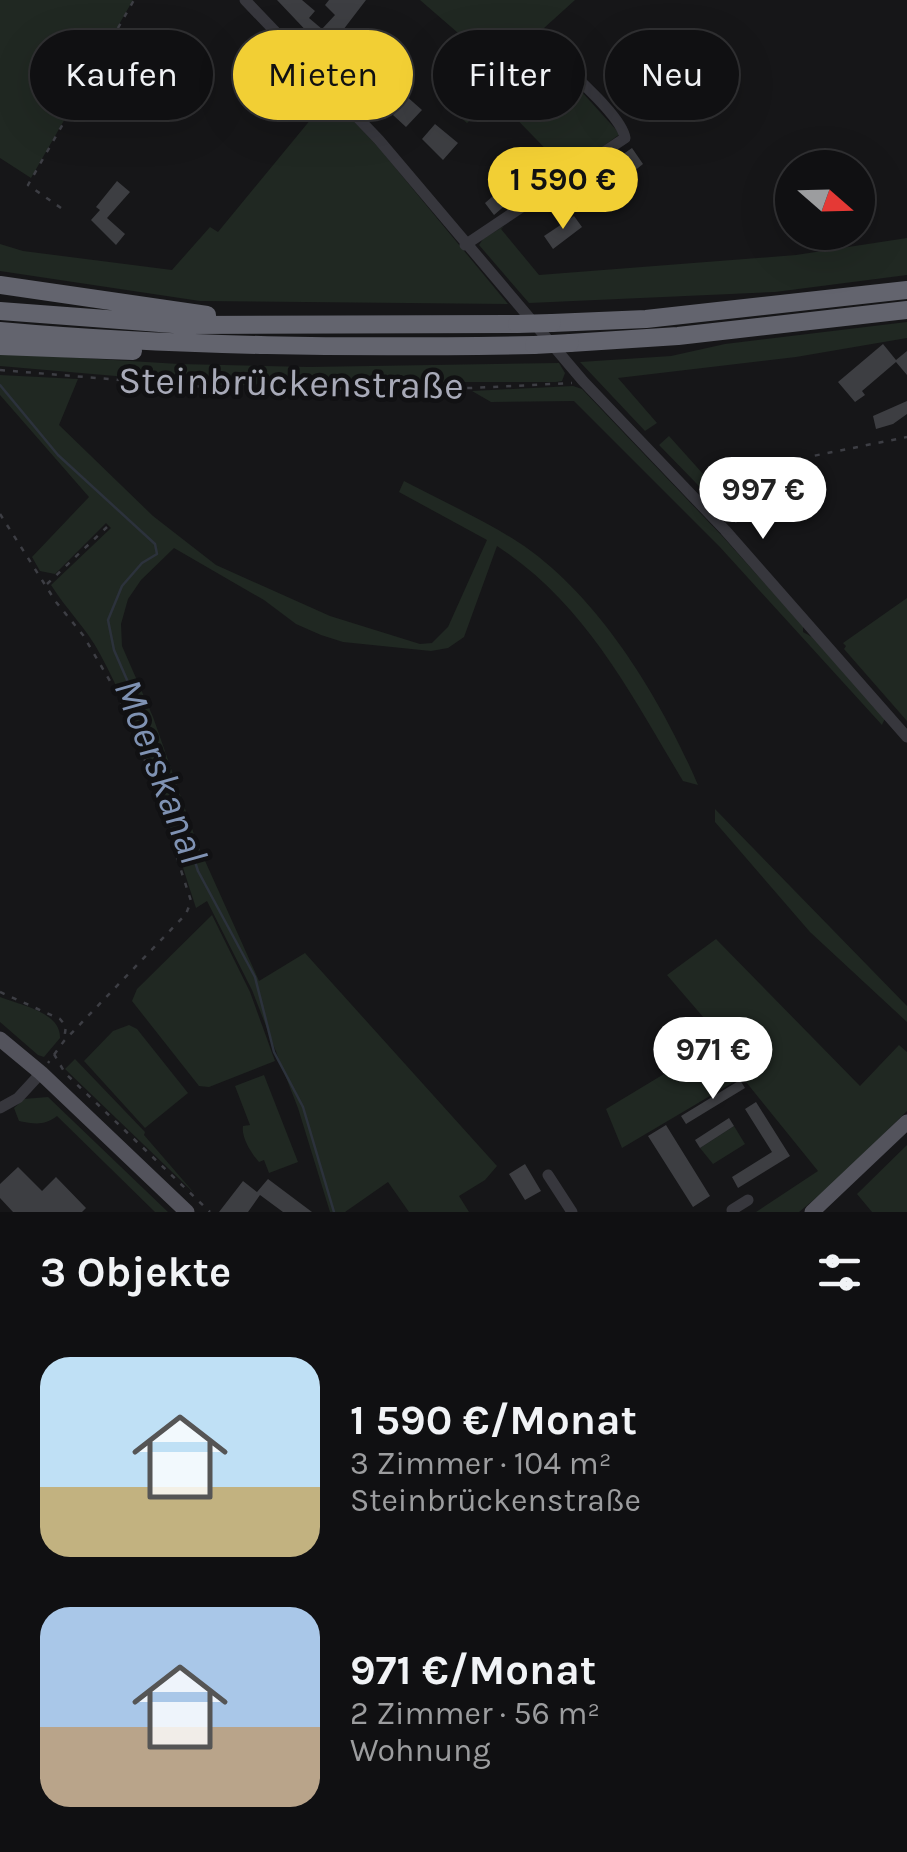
<!DOCTYPE html>
<html lang="de">
<head>
<meta charset="utf-8">
<style>
  :root { --surface:#101012; --page:#19191b; --text:#f1f3f6; --muted:#9c9d9f; --line:#303032; --accent:#f2cf34 }
  body { margin:0; font-family:Karla,sans-serif; background:var(--page); color:var(--text); height:100vh; display:flex; flex-direction:column; font-size:38px; white-space:nowrap }
  * { box-sizing:border-box; margin:0 }
  p { font-size:32px; color:var(--muted) }
  .icon { flex:none; width:55px; height:55px; fill:none; stroke:currentColor; stroke-width:2; stroke-linecap:round; stroke-linejoin:round }
  .map { position:relative; height:1212px; overflow:hidden }
  .panel { display:flex; flex-direction:column; background:var(--surface); flex:1 }
  .panel>* { flex:none }
  .top-card { position:absolute; left:30px; top:30px; width:848px; height:90px; display:flex; gap:20px }
  .needle { width:65px; rotate:110deg }
  .buttons { position:absolute; left:775px; top:150px; display:grid; gap:20px }
  .buttons a { display:grid; place-items:center; width:100px; height:100px; border-radius:50%; background:var(--surface); box-shadow:0 10px 40px #0002,0 0 0 2px var(--line); font-size:50px }
  .price { position:absolute; translate:-50% -85px; padding:0 22px; border-radius:35px; background:#fff; color:#222; font-size:32px; line-height:65px; filter:drop-shadow(0 2px 5px #0008) }
  .price::after { content:''; position:absolute; left:50%; top:60px; width:30px; height:22px; margin-left:-15px; background:inherit; clip-path:polygon(0 0,100% 0,50% 100%) }
  .price.selected { background:var(--accent); color:#111 }
  ul { padding:0; list-style:none }
  li { display:flex; align-items:center; gap:30px; height:250px; padding:0 40px }
  li span { display:grid; place-items:center; flex:none; width:280px; height:200px; border-radius:30px; color:#555 }
  li>.icon { margin-inline-start:auto }
  span .icon { width:120px; height:120px; fill:#fffc; stroke-width:1 }
  li b { font-size:42px }
  h2 { display:flex; justify-content:space-between; align-items:center; height:120px; padding:0 40px; font-size:42px }
  .pill { padding:0 35px; border-radius:45px; background:var(--surface); box-shadow:0 10px 40px #0002,0 0 0 2px var(--line); font-size:35px; line-height:90px }
  .pill.selected { background:var(--accent); color:#111 }
  .map>svg:first-child { display:block }
  .green { fill:#202822 }
  .lines { fill:none; stroke-linecap:round; stroke-linejoin:round }
  .stream { stroke:#2c323c; stroke-width:2.5 }
  .building { fill:#3d3e42 }
  .path { stroke:#3d3e44; stroke-width:2.5; stroke-dasharray:5 8; stroke-linecap:butt }
  .minor { stroke:#37373d; stroke-width:11 }
  .major { stroke:#53535c; stroke-width:15 }
  .highway { stroke:#63646e; stroke-width:18 }
  .highway-bridge { stroke:#63646e; stroke-width:18 }
  .labels { text-anchor:middle; dominant-baseline:central; stroke-width:9; stroke-linejoin:round; paint-order:stroke }
  .street-label { font-size:38px; fill:#a8aab8; stroke:#111113 }
  .water-label { font-size:40px; font-style:italic; fill:#7f92b3; stroke:#111113 }
</style>
</head>
<body>
<div class="map">
<svg width="907" height="1212" viewBox="0 0 907 1212">
  <rect width="100%" height="100%" fill="#161618"/>
  <path class="green" d="M0,0H133L31,178L0,158Z
    M420,0H575L533,38L620,134L568,172L495,97L467,123L436,96L480,52Z
    M330,96L379,148L508,304L200,301L0,271V244L23,251L172,270L210,227L218,232Z
    M504,226L501,229L539,275L796,255L907,238V275L775,292L529,303L479,245L483,239Z
    M907,322V338L796,357L618,378L657,423L645,431L580,362L671,356L725,344Z
    M0,353L179,364L309,367L559,363L565,373L562,381L556,382H293L231,386L0,366Z
    M0,375L78,379L59,425L153,516L216,565L330,616L420,644L432,643L448,627L487,540L399,492L404,481C442,501 482,519 518,542C598,594 661,699 698,785L683,781C630,693 586,604 497,546L464,637L448,648L431,651L343,642L321,635L296,624L264,600L174,548L141,580L128,599L121,624L122,646L153,717L197,843L259,981L305,953L497,1166L485,1180L459,1196L469,1212H409L388,1182L345,1212H330L298,1108L252,990L207,901L196,908C168,822 143,734 100,654C87,629 66,609 51,585L111,528L106,523L55,574L40,571L32,557L89,497L0,395Z
    M573,386L582,389L724,538L803,626V632L812,637L885,718L882,725L719,546L574,401L491,402L472,391Z
    M669,436L739,514L732,520L659,445Z
    M907,598V721L844,649L846,646L843,643Z
    M715,809L907,1006V1022L810,932L715,822Z
    M212,915L250,992L275,1061L209,1087L199,1086L132,1001L137,989Z
    M716,939L860,1086L899,1045L907,1052V1111L833,1184L799,1212H756L818,1171L742,1077L622,1148L606,1109L722,1039L667,975Z
    M0,997C20,1005 61,1012 60,1038L44,1057L38,1055L0,1022Z
    M129,1025L137,1029L188,1093L145,1128L84,1061L113,1031Z
    M75,1059L145,1132L144,1135L195,1194L65,1069Z
    M264,1075L298,1162L269,1173L264,1160L259,1162C251,1153 241,1137 243,1126L250,1125L235,1086Z
    M48,1097L168,1212H155L57,1116C44,1126 35,1124 19,1121L14,1108L24,1099Z
    M734,1126L745,1144L713,1164L700,1148Z
    M907,1145V1212H872L857,1194Z"/>
  <g class="lines">
    <path class="stream" d="M0,385L58,455L155,544L157,554L142,563L122,586L108,620L114,650L161,758L198,871L255,977L274,1052L303,1107L334,1212"/>
  </g>
  <path class="building" d="M277,0H302L315,11L309,18L322,29L335,15L325,5L329,0H366L340,34L381,80H388L422,110L406,127L393,115L402,105L389,94L383,102L333,56L336,53L317,35L314,39Z
    M435,124L458,143L443,160L422,139Z
    M632,148L643,164L633,172L629,167L614,178L617,182L610,187L611,190L596,201L593,197L580,206L570,191Z
    M517,163L529,185L494,215L485,203L509,182L503,173Z
    M117,181L130,192L107,218L125,234L116,245L91,220L100,210L96,207Z
    M574,216L582,227L553,249L544,236Z
    M883,344L896,360L907,351V375L896,362L862,391L865,395L855,402L838,382Z
    M907,401V414L893,424L876,429L873,416Z
    M740,1080L745,1088L686,1124L681,1116Z
    M756,1102L790,1156L738,1188L732,1177L772,1152L745,1109Z
    M729,1118L734,1126L700,1148L695,1140Z
    M666,1125L710,1196L693,1207L648,1136Z
    M525,1164L541,1191L525,1200L509,1174Z
    M18,1167L42,1191L56,1177L86,1208L82,1212H13L0,1198V1184Z
    M268,1179L312,1212H283L260,1195L248,1212H219L243,1181L257,1192Z"/>
  <g class="lines">
    <path class="path" d="M61,208L28,185L134,0
      M0,370L230,389L472,388L572,383
      M0,514L56,602L83,635L117,693L146,763L191,901L186,914L64,1041L48,1063
      M735,522L813,456L907,437
      M47,584L107,527
      M0,992L60,1019L66,1026L64,1040
      M54,1054L65,1073L210,1212"/>
    <path class="minor" d="M245,0L379,140L583,381L725,530L907,737
      M465,245L625,138C622,117 575,77 558,60
      M0,1108L18,1098L41,1073
      M548,1175L572,1212
      M732,1210L748,1200"/>
    <path class="major" d="M0,1039L41,1073L187,1212
      M812,1212L907,1122"/>
    <path class="highway" d="M0,285L207,315
      M0,311L186,325L517,324
      M552,323L646,319L907,290
      M0,331C178,347 356,348 534,345
      M570,343L678,336L907,310
      M0,346L133,351"/>
    <path class="highway-bridge" d="M517,324L552,323
      M534,345L570,343"/>
  </g>
  <g class="labels">
    <g class="street-label">
      <text transform="translate(291 383) rotate(1)">Steinbrückenstraße</text>
    </g>
    <g class="water-label">
      <text transform="translate(161 771) rotate(69)">Moerskanal</text>
    </g>
  </g>
</svg>
<div class="buttons">
<a><svg class="needle" viewBox="-14 -14 28 28"><path d="M0-13l5 13h-10z" fill="#e53935"/><path d="M0 13l5-13h-10z" fill="#9c9d9f"/></svg></a>
</div>
<b class="price selected" style="left:563px;top:232px">1 590 €</b>
<b class="price" style="left:763px;top:542px">997 €</b>
<b class="price" style="left:713px;top:1102px">971 €</b>
<div class="top-card">
<a class="pill">Kaufen</a>
<a class="pill selected">Mieten</a>
<a class="pill">Filter</a>
<a class="pill">Neu</a>
</div>
</div>
<section class="panel">
<h2>3 Objekte<svg class="icon" aria-label="filters" viewBox="0 0 24 24"><path d="M4 7h16M4 17h16"/><circle cx="9" cy="7" r="2"/><circle cx="15" cy="17" r="2"/></svg></h2>
<ul>
<li><span style="background:linear-gradient(#bfe0f5 65%,#c2b280 0)"><svg class="icon" aria-label="home" viewBox="0 0 24 24"><path d="M3 11l9-7 9 7M6 9v11h12V9"/></svg></span><div><b>1 590 €/Monat</b><p>3 Zimmer · 104 m²</p><p>Steinbrückenstraße</p></div></li>
<li><span style="background:linear-gradient(#a9c7e8 60%,#b9a48a 0)"><svg class="icon" aria-label="home" viewBox="0 0 24 24"><path d="M3 11l9-7 9 7M6 9v11h12V9"/></svg></span><div><b>971 €/Monat</b><p>2 Zimmer · 56 m²</p><p>Wohnung</p></div></li>
</ul>
</section>
</body>
</html>
